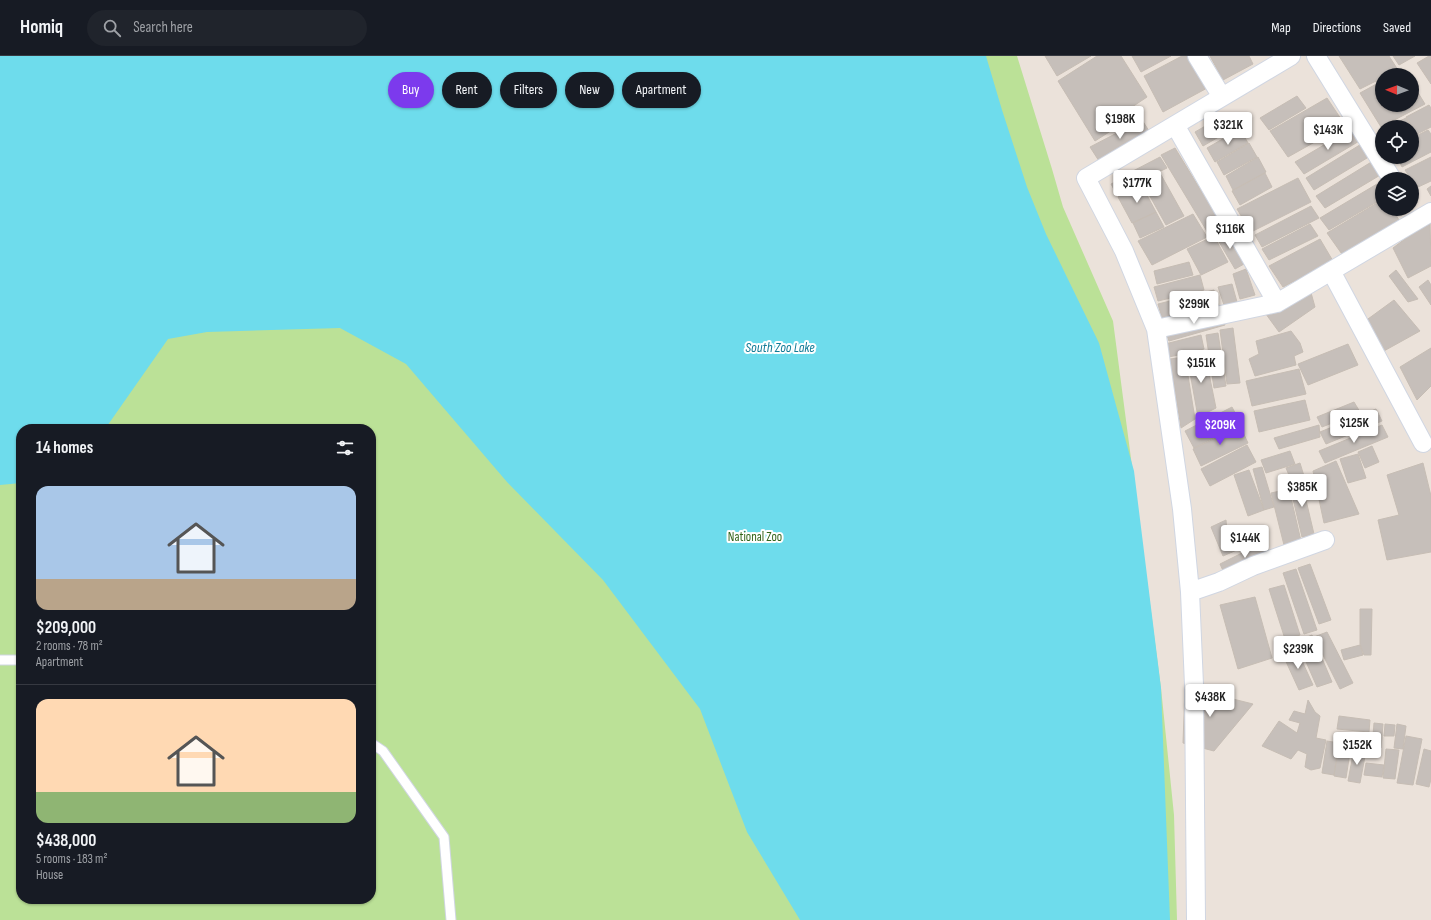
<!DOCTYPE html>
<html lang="en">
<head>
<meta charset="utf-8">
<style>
  :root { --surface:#171b24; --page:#20242c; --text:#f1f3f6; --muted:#9ea1a6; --line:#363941; --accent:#7c3aed }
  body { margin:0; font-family:"Sofia Sans Condensed",sans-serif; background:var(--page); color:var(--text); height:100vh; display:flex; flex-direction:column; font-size:15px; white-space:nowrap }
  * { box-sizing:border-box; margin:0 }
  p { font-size:13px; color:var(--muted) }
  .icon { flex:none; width:22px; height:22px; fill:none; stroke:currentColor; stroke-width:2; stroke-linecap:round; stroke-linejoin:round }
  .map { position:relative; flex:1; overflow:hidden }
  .drawer { position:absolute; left:16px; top:368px; width:360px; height:480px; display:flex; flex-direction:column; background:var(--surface); border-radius:16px; box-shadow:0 1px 3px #0004 }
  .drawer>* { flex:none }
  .top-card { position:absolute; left:388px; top:16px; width:380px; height:36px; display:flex; gap:8px }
  .needle { width:26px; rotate:271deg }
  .fabs { position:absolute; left:1375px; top:12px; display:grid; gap:8px }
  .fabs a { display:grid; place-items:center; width:44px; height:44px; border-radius:50%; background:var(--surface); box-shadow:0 1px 3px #0004; font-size:20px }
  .price { position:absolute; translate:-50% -34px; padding:0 9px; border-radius:4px; background:#fff; color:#222; font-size:13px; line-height:26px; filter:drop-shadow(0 1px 2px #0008) }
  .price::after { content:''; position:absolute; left:50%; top:24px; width:12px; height:9px; margin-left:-6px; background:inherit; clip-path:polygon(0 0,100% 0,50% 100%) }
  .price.on { background:var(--accent); color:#fff }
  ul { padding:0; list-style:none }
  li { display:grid; align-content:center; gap:8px; height:212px; padding:0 20px }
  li+li { border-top:1px solid var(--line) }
  li span { display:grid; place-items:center; height:124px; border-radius:12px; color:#555 }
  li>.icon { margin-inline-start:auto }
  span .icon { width:72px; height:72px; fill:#fffc; stroke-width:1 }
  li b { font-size:17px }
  h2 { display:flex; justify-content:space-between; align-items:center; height:48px; padding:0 20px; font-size:17px }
  .tag { padding:0 14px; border-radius:18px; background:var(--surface); box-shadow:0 1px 3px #0004; font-size:14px; line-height:36px }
  .tag.on { background:var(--accent); color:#fff }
  header { display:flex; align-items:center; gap:24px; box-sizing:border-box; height:56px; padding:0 20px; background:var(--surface); border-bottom:1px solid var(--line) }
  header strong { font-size:19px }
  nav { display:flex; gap:22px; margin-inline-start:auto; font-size:14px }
  .search { width:280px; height:36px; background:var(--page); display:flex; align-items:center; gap:10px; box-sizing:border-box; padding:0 14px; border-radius:22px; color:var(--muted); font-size:15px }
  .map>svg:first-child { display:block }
  .green { fill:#bbe197; fill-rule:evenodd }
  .water { fill:#6edcec }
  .building { fill:#c6bfba; stroke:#c6bdb4 }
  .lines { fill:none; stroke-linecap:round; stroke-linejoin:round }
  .service-casing { stroke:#d0d6e2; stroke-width:11 }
  .minor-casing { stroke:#d0d6e2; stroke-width:20 }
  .service { stroke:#fff; stroke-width:9 }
  .minor { stroke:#fff; stroke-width:18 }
  .labels { text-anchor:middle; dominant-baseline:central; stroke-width:4; stroke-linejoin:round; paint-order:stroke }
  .park-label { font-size:13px; fill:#34641b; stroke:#fff }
  .water-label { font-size:14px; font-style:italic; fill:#0f7b96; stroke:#fff }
</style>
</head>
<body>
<header>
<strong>Homiq</strong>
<div class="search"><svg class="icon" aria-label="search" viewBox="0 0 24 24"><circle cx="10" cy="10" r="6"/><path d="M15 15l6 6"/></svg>Search here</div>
<nav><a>Map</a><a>Directions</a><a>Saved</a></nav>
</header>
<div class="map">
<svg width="1431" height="864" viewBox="0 0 1431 864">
  <rect width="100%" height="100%" fill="#ebe2da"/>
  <path class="green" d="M0,0H1017L1052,113L1063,151L1113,265L1161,632L1174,759L1177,864H0ZM21,373H371V843H21Z"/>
  <path class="water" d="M0,0H986L1002,54L1027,131L1046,178L1099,287L1134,415L1161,632L1170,864H800L747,776L700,653L603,524L507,426L406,308L340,272L207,276L168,283L105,373H21V427L0,429Z"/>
  <path class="building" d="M1045,0H1091L1057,20Z
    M1097,0H1121L1147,41L1126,55L1128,64L1095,85L1058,25Z
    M1132,0H1171L1141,16Z
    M1182,0H1191L1209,31L1163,56L1144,20Z
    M1210,0H1249L1253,8L1223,24Z
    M1339,0H1389L1398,14L1387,19H1382V22L1360,33Z
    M1393,0H1415L1399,9Z
    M1429,0H1431V28L1417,7Z
    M1404,14L1407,19H1394Z
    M1382,25V49H1412V27L1425,48L1381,71L1360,37Z
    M1297,40L1306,52L1269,74L1260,62Z
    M1327,42L1345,69L1288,101L1270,75Z
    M1429,49L1431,52V71L1417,78L1406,61Z
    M1228,57L1236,71L1203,90L1195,76Z
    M1406,62L1411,71H1387Z
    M1142,64L1151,78L1099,105L1090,91Z
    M1353,72L1361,84L1304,118L1295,106Z
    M1240,73L1248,87L1215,106L1207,92Z
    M1428,74L1431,78V96L1402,111L1397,101H1412V82Z
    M1249,87L1257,101L1224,119L1217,106Z
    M1363,87L1372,99L1314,134L1306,122Z
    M1175,92L1222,169L1208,177L1161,99Z
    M1160,101L1167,112L1140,125L1133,115Z
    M1258,101L1266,116L1233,134L1226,120Z
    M1431,101V125L1416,132L1412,123H1411L1405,114Z
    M1373,105L1382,118L1325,152L1316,140Z
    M1133,117L1140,128L1117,139L1111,128Z
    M1160,117L1184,160L1166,169L1142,126Z
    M1265,117L1272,131L1240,149L1232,135Z
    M1298,122L1311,146L1251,176L1237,153Z
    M1377,128L1382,134V143L1329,174L1320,162Z
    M1142,130L1156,156L1132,167L1118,141Z
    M1431,130V140L1427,133Z
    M1382,144V153H1392L1401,167L1344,201L1327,177Z
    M1311,150L1319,162L1262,191L1255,179Z
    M1156,156L1164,171L1140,182L1133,167Z
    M1193,158L1207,181L1152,209L1138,185Z
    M1430,164L1431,210L1408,222L1393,192Z
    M1310,168L1318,180L1269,204L1262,193Z
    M1224,174L1244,208L1235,213L1215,179Z
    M1214,180L1228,206L1201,219L1187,193Z
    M1320,183L1333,205L1283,231L1269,210Z
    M1189,206L1193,219L1157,228L1154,215Z
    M1246,213L1255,239L1240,243L1233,218Z
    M1396,214L1418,243L1408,246L1389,220Z
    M1200,219L1204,234L1158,245L1154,231Z
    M1428,224L1431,229V249L1419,231Z
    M1308,226L1315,251L1279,276L1263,254Z
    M1232,228L1237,246L1224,249L1218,231Z
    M1214,234L1219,252L1163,266L1158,248Z
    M1394,244L1420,275L1373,301L1357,271Z
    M1220,253L1225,269L1169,285L1163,269Z
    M1233,272L1240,327L1227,328L1220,274Z
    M1291,275L1300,287L1303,296L1294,300L1296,309L1255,320L1249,303L1259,298L1256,285Z
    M1218,277L1226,330L1214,332L1206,279Z
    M1201,279L1204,293L1169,301L1165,288Z
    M1348,288L1358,309L1308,329L1298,308Z
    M1431,292V330L1417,344L1400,311Z
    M1205,298L1216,352L1198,361L1187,300Z
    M1185,301L1195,363L1181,372L1170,303Z
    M1299,313L1306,338L1252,350L1246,325Z
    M1305,344L1310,364L1259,376L1254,355Z
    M1354,346L1360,356L1322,371L1317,361Z
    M1232,351L1241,368L1194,392L1185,375Z
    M1376,353L1382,365L1326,388L1320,376Z
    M1319,369L1320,381L1279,393L1274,382Z
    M1382,369L1388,381L1325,407L1319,395Z
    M1240,370L1248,387L1201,410L1193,393Z
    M1247,389L1256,406L1210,430L1201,413Z
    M1372,390L1379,406L1365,412L1358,396Z
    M1290,395L1295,408L1266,417L1261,404Z
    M1358,398L1366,422L1348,427L1340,403Z
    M1336,405L1359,458L1324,467L1313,415Z
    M1300,407L1304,420L1291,424L1286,412Z
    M1423,407L1431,440V496L1387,504L1378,464L1399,459L1387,419Z
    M1262,411L1274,451L1264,454L1253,413Z
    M1249,414L1264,454L1248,460L1234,419Z
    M1301,423L1314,478L1302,481L1289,426Z
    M1289,433L1301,485L1285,493L1271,437Z
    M1226,464L1228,489L1257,477L1260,484L1223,500L1211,471Z
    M1264,486L1269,498L1225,519L1220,508Z
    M1310,508L1331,564L1319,568L1298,512Z
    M1296,513L1317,574L1304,578L1283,517Z
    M1284,529L1300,579L1285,583L1269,533Z
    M1255,541L1272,602L1238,613L1220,549Z
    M1360,553H1372L1371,599H1364L1360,588Z
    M1327,576L1353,627L1340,633L1314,581Z
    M1312,579L1332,626L1317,631L1297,585Z
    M1360,589L1363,599L1344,604L1341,594Z
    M1297,594L1313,629L1299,634L1283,599Z
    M1185,631L1253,648L1214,695L1183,687Z
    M1308,644L1315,656L1320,660L1316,682L1326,684L1320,712L1311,714L1305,711L1307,698L1298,694L1291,703L1262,690L1279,665L1297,677L1300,667L1289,664L1294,655L1305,658Z
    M1339,660L1370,664L1369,676L1337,673Z
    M1374,667L1383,668L1381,692L1372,691Z
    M1385,668L1395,669L1394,680H1384Z
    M1397,668L1406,670L1403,693L1394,692Z
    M1357,677L1371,678L1370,691L1355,689Z
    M1406,680L1422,683L1413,729L1397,727Z
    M1327,685L1339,687L1334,719L1322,717Z
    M1339,688L1351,690L1346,722L1334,720Z
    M1354,693L1366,695L1360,727L1348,725Z
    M1386,693L1399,694L1395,723L1383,722Z
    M1424,693L1431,695V723L1429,731L1416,728Z
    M1366,707L1384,709L1382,721L1364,719Z"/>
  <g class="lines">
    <g class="service-casing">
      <path id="service" d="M0,604H21
        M371,687L383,695L444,781L451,864"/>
    </g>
    <g class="minor-casing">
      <path id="minor" d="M1197,0L1222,41
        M1316,0L1392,123
        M1175,69L1277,247
        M1331,215L1423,387
        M1156,273L1277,247L1431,156
        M1190,536L1219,526L1253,510L1325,484
        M1196,864L1194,629L1190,536L1182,453L1156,273L1124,195L1086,122L1291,0"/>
    </g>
    <use href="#service" class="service"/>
    <use href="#minor" class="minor"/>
  </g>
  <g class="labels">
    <g class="park-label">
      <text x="755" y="481">National Zoo</text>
    </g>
    <g class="water-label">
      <text x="780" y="291">South Zoo Lake</text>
    </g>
  </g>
</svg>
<div class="fabs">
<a><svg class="needle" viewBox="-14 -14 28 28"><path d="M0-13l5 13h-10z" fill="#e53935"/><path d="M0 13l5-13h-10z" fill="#9ea1a6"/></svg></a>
<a><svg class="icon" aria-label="locate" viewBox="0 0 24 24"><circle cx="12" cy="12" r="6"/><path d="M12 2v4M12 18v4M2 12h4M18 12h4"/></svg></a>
<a><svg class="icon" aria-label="layers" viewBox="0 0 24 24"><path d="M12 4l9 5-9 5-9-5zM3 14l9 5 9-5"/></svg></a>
</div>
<b class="price" style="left:1120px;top:84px">$198K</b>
<b class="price" style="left:1228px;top:90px">$321K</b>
<b class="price" style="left:1328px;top:95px">$143K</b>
<b class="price" style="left:1137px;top:148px">$177K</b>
<b class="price" style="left:1230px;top:194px">$116K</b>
<b class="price" style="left:1194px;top:269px">$299K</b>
<b class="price" style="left:1201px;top:328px">$151K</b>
<b class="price" style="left:1354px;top:388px">$125K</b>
<b class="price on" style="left:1220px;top:390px">$209K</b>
<b class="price" style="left:1302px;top:452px">$385K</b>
<b class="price" style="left:1245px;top:503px">$144K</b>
<b class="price" style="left:1298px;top:614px">$239K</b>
<b class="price" style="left:1210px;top:662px">$438K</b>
<b class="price" style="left:1357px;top:710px">$152K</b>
<div class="top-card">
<a class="tag on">Buy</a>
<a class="tag">Rent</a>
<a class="tag">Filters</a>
<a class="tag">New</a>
<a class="tag">Apartment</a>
</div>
<section class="drawer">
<h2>14 homes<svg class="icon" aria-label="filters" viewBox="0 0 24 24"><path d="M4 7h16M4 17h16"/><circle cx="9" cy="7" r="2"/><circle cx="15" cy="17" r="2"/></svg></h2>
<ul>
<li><span style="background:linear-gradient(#a9c7e8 75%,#b9a48a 0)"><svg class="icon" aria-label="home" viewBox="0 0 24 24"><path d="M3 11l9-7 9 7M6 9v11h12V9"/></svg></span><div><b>$209,000</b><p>2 rooms · 78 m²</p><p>Apartment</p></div></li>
<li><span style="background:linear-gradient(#ffd9b3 75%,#8fb573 0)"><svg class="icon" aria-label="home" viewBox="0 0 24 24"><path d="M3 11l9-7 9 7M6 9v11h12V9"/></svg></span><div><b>$438,000</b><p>5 rooms · 183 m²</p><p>House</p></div></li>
</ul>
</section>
</div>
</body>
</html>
